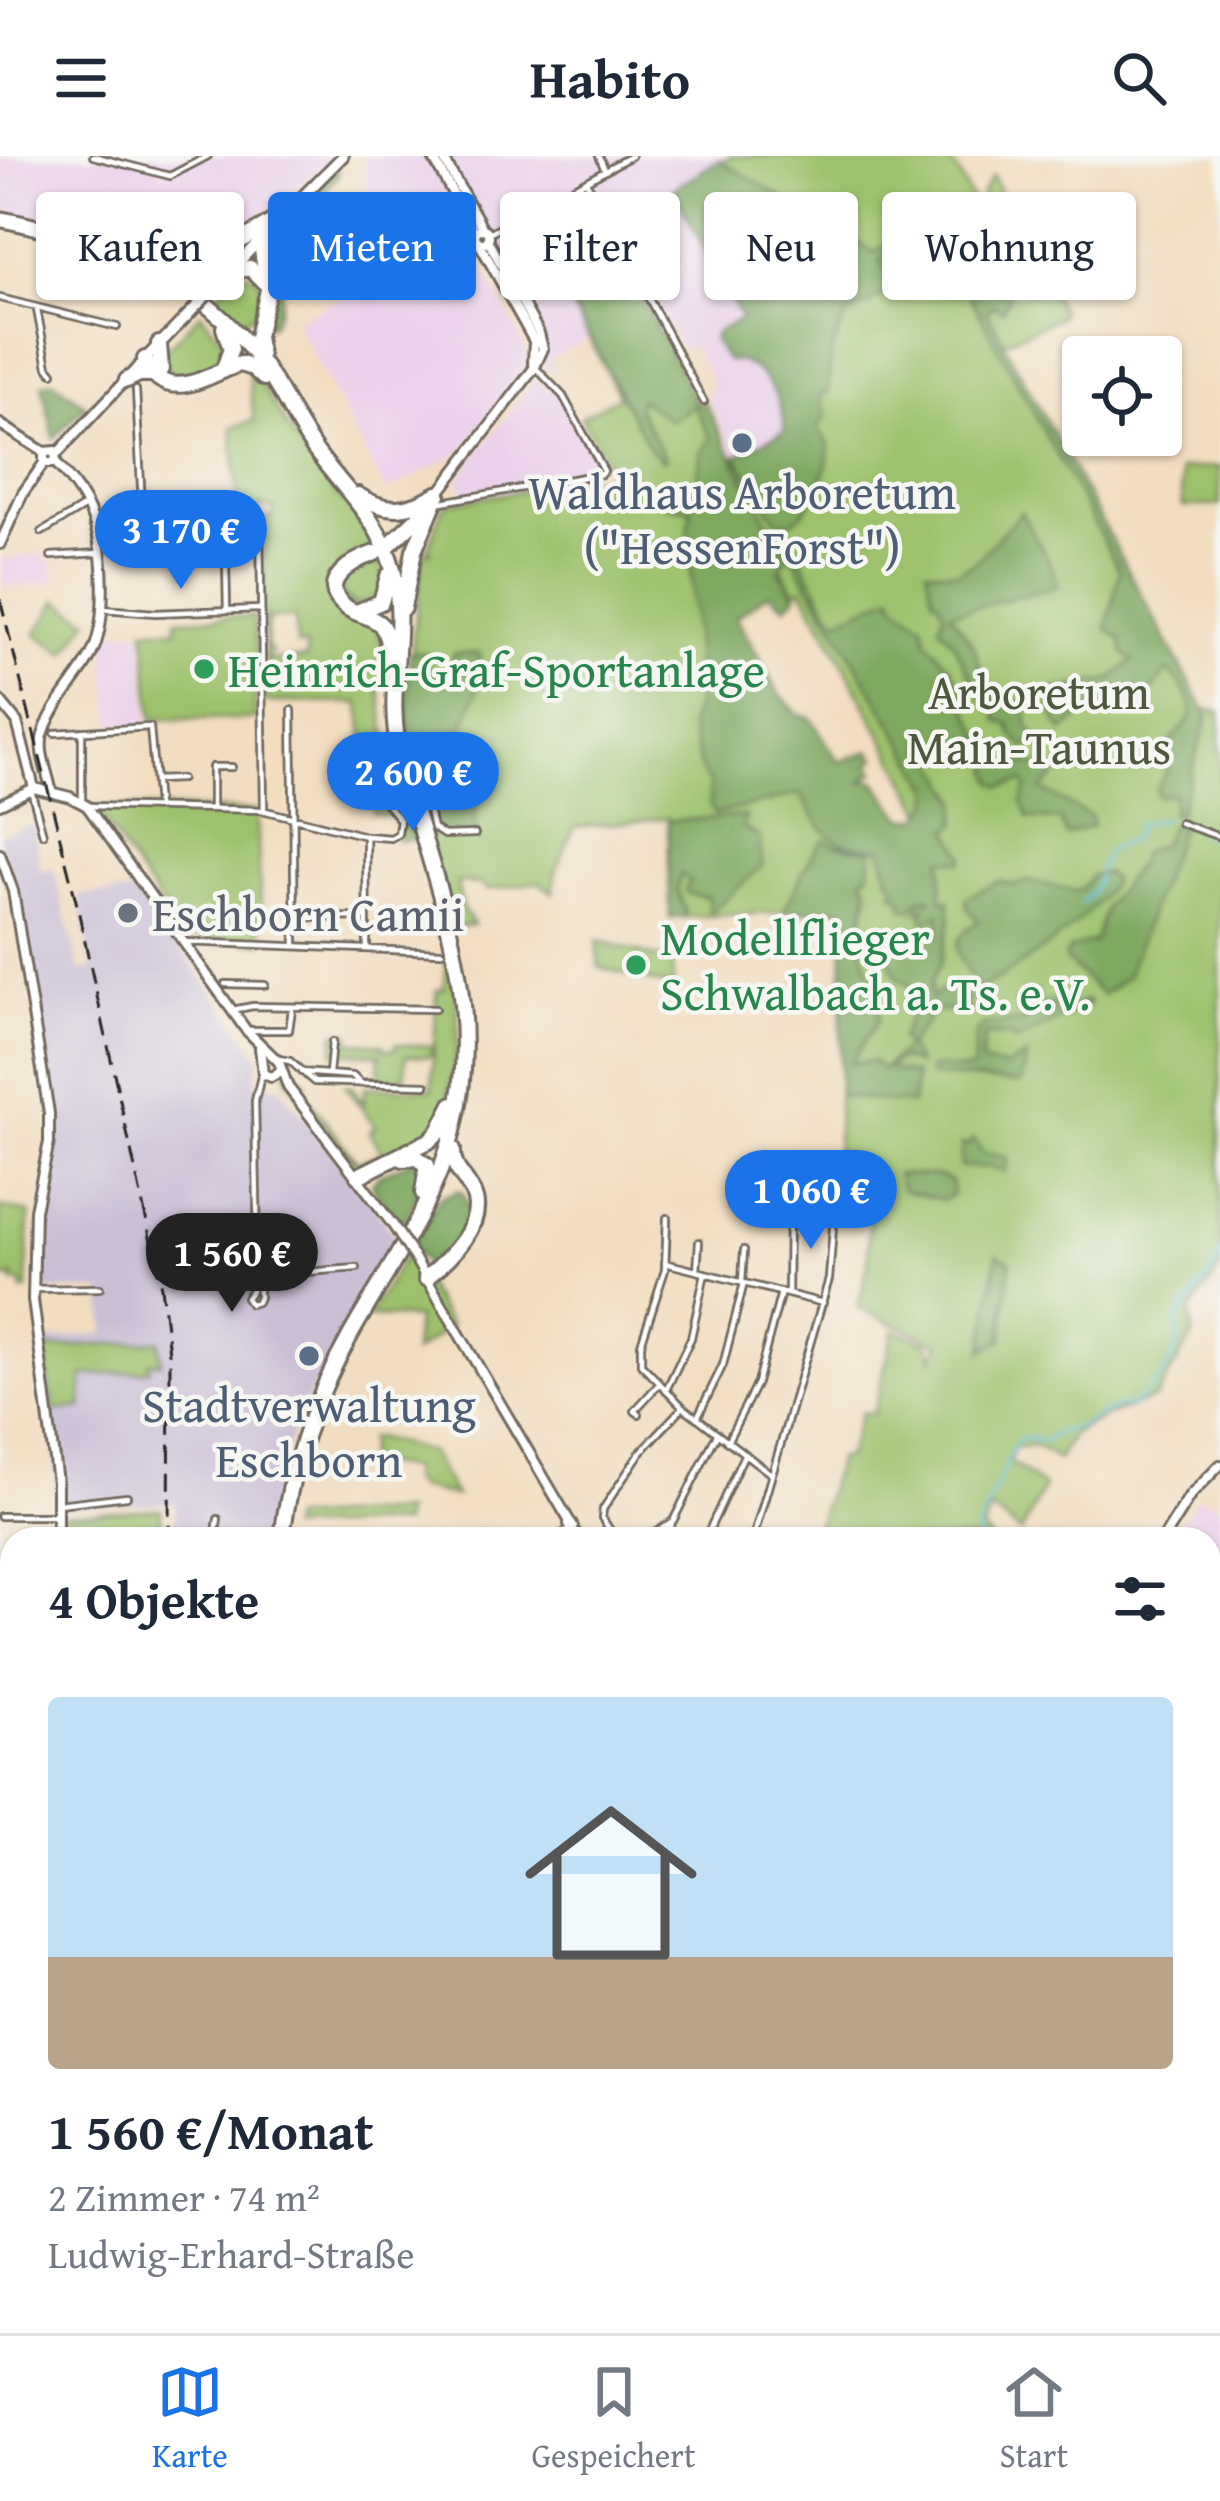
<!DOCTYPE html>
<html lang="de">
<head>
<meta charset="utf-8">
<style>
  :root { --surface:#fff; --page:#f6f6f7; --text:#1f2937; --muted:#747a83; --line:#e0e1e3; --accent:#1a73e8 }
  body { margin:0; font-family:"Gentium Book Plus",serif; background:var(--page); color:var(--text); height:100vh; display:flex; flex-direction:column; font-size:45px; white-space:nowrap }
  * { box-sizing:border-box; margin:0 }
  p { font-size:39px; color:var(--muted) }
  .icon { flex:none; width:66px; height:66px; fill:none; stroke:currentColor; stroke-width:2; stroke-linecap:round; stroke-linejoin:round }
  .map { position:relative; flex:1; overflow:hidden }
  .drawer { position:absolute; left:0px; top:1371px; width:1221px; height:807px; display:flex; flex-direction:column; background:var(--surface); border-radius:36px 36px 0 0; box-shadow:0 3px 9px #0004 }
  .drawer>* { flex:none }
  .banner { position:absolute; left:36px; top:36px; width:1149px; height:108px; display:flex; gap:24px }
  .tools { position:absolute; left:1062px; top:180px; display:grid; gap:24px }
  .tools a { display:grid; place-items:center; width:120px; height:120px; border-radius:12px; background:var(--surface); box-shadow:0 3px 9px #0004; font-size:60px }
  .price { position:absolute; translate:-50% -102px; padding:0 27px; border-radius:42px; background:var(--accent); color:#fff; font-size:39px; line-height:78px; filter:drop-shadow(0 3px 6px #0008) }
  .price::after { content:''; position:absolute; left:50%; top:72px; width:36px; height:27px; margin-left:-18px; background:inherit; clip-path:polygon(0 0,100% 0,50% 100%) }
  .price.on { background:#222; color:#fff }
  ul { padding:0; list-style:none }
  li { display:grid; align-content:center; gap:24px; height:636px; padding:0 48px }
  li span { display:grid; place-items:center; height:372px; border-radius:12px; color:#555 }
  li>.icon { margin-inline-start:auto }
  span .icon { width:216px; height:216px; fill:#fffc; stroke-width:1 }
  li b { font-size:51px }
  h2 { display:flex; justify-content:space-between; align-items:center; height:144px; padding:0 48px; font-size:51px }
  .chip { padding:0 42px; border-radius:12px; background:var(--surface); box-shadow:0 3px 9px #0004; font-size:42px; line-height:108px }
  .chip.on { background:var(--accent); color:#fff }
  header { display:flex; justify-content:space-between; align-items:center; height:156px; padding:0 48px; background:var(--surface); font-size:54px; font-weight:700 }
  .dock { display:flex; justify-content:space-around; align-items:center; height:168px; border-top:3px solid var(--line); background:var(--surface); font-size:33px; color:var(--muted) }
  .dock a { display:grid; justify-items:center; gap:6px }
  .dock .on { color:var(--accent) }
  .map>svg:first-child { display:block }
  .built { fill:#ebd1eb }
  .industrial { fill:#cbbfd5 }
  .green { fill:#9dc16c; stroke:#64764c; stroke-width:3; fill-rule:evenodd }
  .forest { fill:#7ea760; stroke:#546946; stroke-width:3 }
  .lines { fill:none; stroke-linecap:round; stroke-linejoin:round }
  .stream { stroke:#5cc4d8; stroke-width:3 }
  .minor-casing { stroke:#71695f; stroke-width:10 }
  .tertiary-casing { stroke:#71695f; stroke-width:14 }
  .secondary-casing { stroke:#71695f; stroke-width:15 }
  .trunk-casing { stroke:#71695f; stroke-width:20 }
  .minor { stroke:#fff; stroke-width:4.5 }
  .tertiary { stroke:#fff; stroke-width:8 }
  .secondary { stroke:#fff; stroke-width:9 }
  .trunk { stroke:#fff; stroke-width:14 }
  .rail { stroke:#2b2b2b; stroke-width:3; stroke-dasharray:18 9; stroke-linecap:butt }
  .minor-bridge-casing { stroke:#71695f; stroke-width:10; stroke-linecap:butt }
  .tertiary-bridge-casing { stroke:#71695f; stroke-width:14; stroke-linecap:butt }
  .secondary-bridge-casing { stroke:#71695f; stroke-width:15; stroke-linecap:butt }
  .minor-bridge { stroke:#fff; stroke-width:4.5 }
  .tertiary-bridge { stroke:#fff; stroke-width:8 }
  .secondary-bridge { stroke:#fff; stroke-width:9 }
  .service-dot { fill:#5c6f8a; stroke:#f6f6f2; stroke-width:4.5 }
  .leisure-dot { fill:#2e9e5b; stroke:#f6f6f2; stroke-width:4.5 }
  .worship-dot { fill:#6b7280; stroke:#f6f6f2; stroke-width:4.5 }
  .labels { text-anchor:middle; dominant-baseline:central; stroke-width:9; stroke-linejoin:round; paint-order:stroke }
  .service-label { font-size:48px; fill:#4e5e75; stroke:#f6f6f2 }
  .leisure-label { font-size:48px; fill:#27864d; stroke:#f6f6f2; text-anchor:start }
  .park-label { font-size:48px; fill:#4d583e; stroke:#f6f6f2 }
  .worship-label { font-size:48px; fill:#5b616d; stroke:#f6f6f2; text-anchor:start }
</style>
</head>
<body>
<header><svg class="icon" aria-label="menu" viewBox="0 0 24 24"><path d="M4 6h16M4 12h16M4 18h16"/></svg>Habito<svg class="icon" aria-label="search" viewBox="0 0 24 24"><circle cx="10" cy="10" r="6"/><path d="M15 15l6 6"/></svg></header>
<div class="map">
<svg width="1220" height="2177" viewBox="0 0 1220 2177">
  <rect width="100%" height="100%" fill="#f6f6f2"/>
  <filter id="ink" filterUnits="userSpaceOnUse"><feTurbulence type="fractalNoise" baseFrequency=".00833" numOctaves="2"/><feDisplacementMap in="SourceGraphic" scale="24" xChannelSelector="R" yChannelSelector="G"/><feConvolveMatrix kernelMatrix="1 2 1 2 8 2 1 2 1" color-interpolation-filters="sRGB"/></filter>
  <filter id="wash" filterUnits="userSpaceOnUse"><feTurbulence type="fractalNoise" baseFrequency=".004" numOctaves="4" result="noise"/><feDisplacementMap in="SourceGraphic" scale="48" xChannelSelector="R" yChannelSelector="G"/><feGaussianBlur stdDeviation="2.7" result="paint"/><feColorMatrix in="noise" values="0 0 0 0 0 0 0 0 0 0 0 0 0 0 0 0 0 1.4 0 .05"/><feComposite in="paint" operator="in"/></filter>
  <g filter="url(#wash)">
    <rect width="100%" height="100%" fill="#f2ddc0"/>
    <path class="built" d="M0,0H332L315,18L241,73L207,89L183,94L150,92L0,53Z
      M364,0H730L673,33L796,268L736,300L707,241L714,228L693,189L685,193L679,189L629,98L655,84L639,55L572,98L568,91L550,107L589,182L550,203L558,218L543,207L548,189L482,65L465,76L527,195L528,205L463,295L390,334L384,333L295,165L396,113L369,65Z
      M537,221L562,242L597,306L589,320L470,340L463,336L459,322Z
      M46,398L48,407H54V426L5,431L0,403Z
      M142,475L149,570L113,571L105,495L109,476Z
      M1198,1342L1220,1349V1586H1209V1383H1169Z
      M1209,1922H1220V2031L1209,2023Z"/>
    <path class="industrial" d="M34,668L40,714H54L80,815L92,813L79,739L140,736L259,900L255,922L266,930L279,931L366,1038L395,1082L299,1258L274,1328L270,1383H176L175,1347L59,1351L41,1185L106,1177L101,1134L35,1135L38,1077L54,973L45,899L15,723L0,688V679Z"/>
    <path class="green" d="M731,0H949L972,44L932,66L1206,562L1203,553L1220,555V1113L1190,1156L1193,1180L1155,1242L1106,1260L1074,1277L1058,1304L1035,1290L1014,1292L1010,1306L1044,1331L1021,1377L991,1354L982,1373L991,1383H813L838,1302L847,1301L861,1256L873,1258L894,1174L928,1187L932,1195L931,1205L940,1188L858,1152L868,1109L870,1033L835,1026L846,753L670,762L668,662L574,671L555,718L553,737L539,726L487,734L480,728L457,726L462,752L473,769L453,771C430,690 394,606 399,521L409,520L423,397L431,396L428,393L442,352L449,347L609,320V310L581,261L619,240L550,107L568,92L573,98L608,77L728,307L802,270L679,29ZM690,378L768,389L795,435L802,432L924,657L921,688L771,537Z
      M992,20L1061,155L1059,161L1004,186L986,154L994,149L995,109L969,123L958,102L982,58V37Z
      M251,85L203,134L147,104Z
      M248,116L259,124C263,141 261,161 240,164L213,142L234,121Z
      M201,157L226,188C219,218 190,229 164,211V195Z
      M249,219L261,228L309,306L354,358L375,391C350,399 335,405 332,433L377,469L384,498L380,534L385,573L414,683L397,684V661L373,657L360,547L266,546L263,363L273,361L274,352L258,350V360L239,362L232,271L254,265ZM294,461L297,489L306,490L307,502L267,504L272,495L266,489L268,463Z
      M1220,311V349L1183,351L1181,313Z
      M377,400L384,421L378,443L357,449C345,443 340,438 341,423Z
      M58,444L89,464L66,498L36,478Z
      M253,460L259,525L255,526V563H152L145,473H177V463Z
      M94,651L257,655L262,787L182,779Z
      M597,784L673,806V831L599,811Z
      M446,795C466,850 459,922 436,975L360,1012L338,989L286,921L288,912L307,927L301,933L357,1006L383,997L369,976L375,970L345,930H351L364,948V931L432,933L437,834L444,833Z
      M335,877H350V886L383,888L384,893H395L396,888L432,890L431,900L406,899L405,924H379L380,898L334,896Z
      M0,1051L29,1057L27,1134H22L21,1126H13V1120L0,1124Z
      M406,1098L417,1116L419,1131L426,1130L450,1171L413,1197L416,1162L367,1161Z
      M159,1185L161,1206H149V1214L83,1220L82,1252L54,1255L44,1193Z
      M376,1282L429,1296L455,1340L417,1332L410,1324L411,1313L366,1306L368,1283Z
      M161,1353V1383L60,1381L61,1358Z
      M404,1356L402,1368L289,1373L291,1363Z
      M369,2166H452L453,2177H367Z"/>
    <path class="forest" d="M719,4L874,96L972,44L981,48L976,72L983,74L982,84L975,85L971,79L958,102L969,123L996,108L994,122L1003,127L1009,141L1002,154L994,149L986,155L1208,560L1178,659L1171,658L1174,638L1157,640L1156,633L1168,613C1157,586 1182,580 1192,559C1191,544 1180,522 1167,515L1144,545L1086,556L1063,576L1053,558L1049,535L1110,524L1133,504L1124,498L1121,483L1107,473L1120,415L935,76H928L880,104L897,131L846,161L831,195L828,236L820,239L826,260L818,271L829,290C828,317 815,350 792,366L776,364L736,300L784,275C786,244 759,201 727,205L713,184L716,176L741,163L673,33Z
      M333,13L339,15L335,23L280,84C277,116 290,141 270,170L265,169L268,83Z
      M607,78L695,243L694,248L704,246L787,402L779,414L797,440L786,450L769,437L736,461L779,537L799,559L811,562L839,606L870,595L876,602L870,608L875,616L862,625H875L903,662H919L931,647L932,634L778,377L777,372H781C805,400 814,436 837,464L893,439L896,448L924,469L927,485L952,512L969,556L990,596L952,600L924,583V594L933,599L958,644L957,668L949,673L964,700L961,706L942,703V744H949L950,764L941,807L931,827V843L945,832L958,831L971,843L964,845L972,855H934L908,890L918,909L902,903L886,912L916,919L912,948L839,940L844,757L837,753L783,756C797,732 807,702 824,683L836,689L872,694L869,717L863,722L869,734L859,782L879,847L878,865L850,907L874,905L881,914L907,891L900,883L919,838L897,821L888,800C907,786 911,767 938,780L940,758L925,766L922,760L926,753L917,755L920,746L929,745L931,741H921L910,754L903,751V744L892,736L896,731L889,722L881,692C826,690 828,681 800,638L715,658L710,649V627L702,617L689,570L696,550L697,522L688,375L692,354L667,350L678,340L691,344L695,338L702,295L711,282L694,249L671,265L640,243L637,251L666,303L662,304L650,293L550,108L568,92L573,98Z
      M53,225L86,250L54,282L42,228Z
      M1021,356L1051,408L1058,431L950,457L973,488L986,528L997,545L1014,543L1027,552L1028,569L1037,582L1033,589L1025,591L1012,579L1009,568L998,566L996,551L985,547L951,483L939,470L944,458L940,447L933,441L927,413L958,416L977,404Z
      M410,496L428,497L426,520H451L453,497H480L478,533L460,578L463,585L481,591L477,600L475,678L446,679L433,672L408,572Z
      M996,606L1030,607L1056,619L1041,633L1091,661L1092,670L1066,679L1060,664L1029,662L1022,646L1027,631L1023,625L1002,631L994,626L990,614Z
      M746,660L743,671L759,681L763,709L710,757L708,741L687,737L685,733L690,725L681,718L677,733L686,756L683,761L670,762L668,665Z
      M1171,668L1181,670L1127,820L1103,839L1064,802L1069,793L1095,785L1106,750L1139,706L1140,697L1162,688Z
      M1105,717L1113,724C1097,759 1013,818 977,834C967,808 937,790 979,765L967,752L966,742L999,725L1013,729L1030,725L1076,735L1083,732L1092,719Z
      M1035,835L1043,849L1055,846L1050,858L1087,844L1090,848L1016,886L1009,880H984L981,907L1004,911L1027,900L1021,927L930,920L929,913C943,907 958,918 973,913L975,878L984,869L1025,866L1015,845Z
      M973,982L983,997L1007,1001L1005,1016L989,1011H960L962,988L969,989Z
      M415,1003L427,1016L401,1073L371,1029L379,1019Z
      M897,1018L939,1020L951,1025L953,1038L943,1044L903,1035Z
      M460,1034C484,1065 451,1093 428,1112L411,1089L440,1041Z
      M997,1098L1011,1106L1002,1184L983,1195Z"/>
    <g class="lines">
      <path class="stream" d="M1199,677L1220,687
        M1099,714L1108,694L1133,683L1138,668L1166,663
        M1080,748L1092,737L1098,720
        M980,1383L977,1375L1017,1285L1027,1282L1044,1286L1059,1275L1075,1273L1112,1253L1134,1249L1160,1223L1179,1189L1177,1163L1216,1111L1220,1096
        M1069,2166L1074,2177
        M482,2177L497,2166"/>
    </g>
  </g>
  <g filter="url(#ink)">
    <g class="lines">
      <g class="minor-casing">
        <path id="minor" d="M93,0L170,20L208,0
          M599,0L605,14
          M586,25L704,246
          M489,77L631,0
          M0,142L117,171
          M37,154L48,211L53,217
          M136,234L143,369L260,362L264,654
          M442,346L601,318L604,315L563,240L536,212
          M42,376L87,349
          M172,399L226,405L227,454
          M51,400L99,397
          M103,453L155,457L259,453
          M292,554L295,788
          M82,575V646
          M55,577L150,571L157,650
          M155,624L181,623
          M415,624L423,628L433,672L444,679L475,678
          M31,634L43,678
          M87,650L262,654L366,680L391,682L398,678L400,664L381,641L394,630
          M212,651V611H232
          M1180,667L1220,681
          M366,680L367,792
          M296,762L367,761
          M184,786L442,796
          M225,828L265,829
          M232,854L253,850L435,853
          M246,874H289L292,853
          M279,903L290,905L314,926L426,929
          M301,916L353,920L361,928
          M329,917L332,886
          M667,1062L665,1114L641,1188V1208L683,1251L771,1318
          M665,1107L823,1147
          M697,1115L699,1086
          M257,1120L357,1112
          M742,1126L744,1094
          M257,1127L246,1142L250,1148L257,1146L259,1141L255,945L262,916
          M34,1133L100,1132
          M788,1137L789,1060
          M666,1234L691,1182L705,1117
          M639,1258L635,1255L638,1251L659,1228
          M697,1262L723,1209L744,1127
          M727,1286L757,1227L781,1136
          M58,1348L127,1340
          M0,1360H58
          M215,1383L218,1363
          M554,1383L573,1371
          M616,1383L602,1362L603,1353L640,1297L683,1251
          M645,1383L673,1365L717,1278
          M667,1383L672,1366
          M705,1383L744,1299
          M753,1383L829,1123L834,1059
          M0,1415L12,1416
          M0,1458H4
          M1217,1613L1220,1612
          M1209,1632L1220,1634
          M0,1689L12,1749
          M1209,1709H1220
          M1209,1776L1220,1775
          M0,1850H12
          M0,1894L12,1893
          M1209,1914L1211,1921H1220
          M0,1924L12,1922
          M0,2165L12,2090
          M44,2166V2177
          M743,2166L753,2177
          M148,2175L149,2166
          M685,2177L689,2166"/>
      </g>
      <g class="tertiary-casing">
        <path id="tertiary" d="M432,0L475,77
          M442,0L483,73
          M475 80a7 7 0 1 1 14 0a7 7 0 1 1-14 0Z
          M478,85L534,185L533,207
          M0,268L44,296L55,295L56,307H44V296
          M57,298L145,203
          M438,338L535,211L543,193L539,177L488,84
          M0,388L23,337L44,307
          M0,545L17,566L34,632
          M34,632L70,641L87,650L246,874L279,906L288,931L393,1069
          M51,633C48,617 38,595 43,579C51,550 78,525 91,499C108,467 105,393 92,361C84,340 70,323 56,307
          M0,648L34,632
          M0,698L13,735L49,957V986L35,1054L33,1144L57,1326V1383
          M260,892L263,918L271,921L280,916
          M415,1103L573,1371
          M569,1368L580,1383
          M1163,1383L1190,1340L1220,1309
          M12,1967L4,2011L12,2067
          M1209,2036L1217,2053
          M88,2166L95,2177
          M809,2166L814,2177"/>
      </g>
      <g class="secondary-casing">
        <path id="secondary" d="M283,60L343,0
          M210,136L263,81
          M145,203L188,159
          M0,1795L12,1796
          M1211,2055L1220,2075
          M288,2166L297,2177
          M1011,2166L1026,2177
          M988,2172L1008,2166
          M928,2174L942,2166"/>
      </g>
      <g class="trunk-casing">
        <path id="trunk" d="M0,63C104,84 199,119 263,209C282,236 296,267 315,294C344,334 380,363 393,414C409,477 383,536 401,604C433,723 485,841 455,967C437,1045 390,1109 351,1178C315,1242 290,1310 282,1383
          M143,101C202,110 240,88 287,56
          M229,116L250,112L264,126
          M159,188L161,213
          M260,199L257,181L268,134L262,94L274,70
          M145,203C166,254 212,215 241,208L253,212L264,222
          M223,215L231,193L224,172
          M127,224L139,218H156
          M358,339C387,358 408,355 437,338
          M389,389L424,356
          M375,397C354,404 314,426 346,451C356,459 371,459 381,469C387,477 388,487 389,497
          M403,452L414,395L438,338
          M359,455L381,446L388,420
          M403,1003L417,1002L427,1009L423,1037
          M358,1020L429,985L439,975L453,948
          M426,1122C448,1104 489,1066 472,1035C463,1018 452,1013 453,993
          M281,2166L282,2172"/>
      </g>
      <use href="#minor" class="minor"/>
      <use href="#tertiary" class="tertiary"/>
      <use href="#secondary" class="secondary"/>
      <use href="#trunk" class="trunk"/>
      <path class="rail" d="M0,443L77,749L161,1131L170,1205L169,1383
        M1209,2080L1215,2077
        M174,2166L178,2177
        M1032,2168L1036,2166
        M153,2177V2166"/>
      <g class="minor-bridge-casing">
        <path id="minor-bridge" d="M395,630L415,624"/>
      </g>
      <g class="tertiary-bridge-casing">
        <path id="tertiary-bridge" d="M393,1069L415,1103"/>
      </g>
      <g class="secondary-bridge-casing">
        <path id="secondary-bridge" d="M188,159L210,136"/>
      </g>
      <use href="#minor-bridge" class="minor-bridge"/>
      <use href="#tertiary-bridge" class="tertiary-bridge"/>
      <use href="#secondary-bridge" class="secondary-bridge"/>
    </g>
  </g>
  <g class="service-dot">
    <circle cx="742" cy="287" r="12"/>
    <circle cx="309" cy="1200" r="12"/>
  </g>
  <g class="leisure-dot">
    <circle cx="204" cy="513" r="12"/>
    <circle cx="636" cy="809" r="12"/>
  </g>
  <circle class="worship-dot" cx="128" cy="757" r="12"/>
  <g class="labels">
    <g class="service-label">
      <text x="742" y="335">Waldhaus Arboretum<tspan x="742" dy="55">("HessenForst")</tspan></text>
      <text x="309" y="1248">Stadtverwaltung<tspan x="309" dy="55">Eschborn</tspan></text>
    </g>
    <g class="leisure-label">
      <text x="228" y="513">Heinrich-Graf-Sportanlage</text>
      <text x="660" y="781">Modellflieger<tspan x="660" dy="55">Schwalbach a. Ts. e.V.</tspan></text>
    </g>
    <g class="park-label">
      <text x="1039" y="535">Arboretum<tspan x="1039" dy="55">Main-Taunus</tspan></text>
    </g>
    <g class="worship-label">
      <text x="152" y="757">Eschborn Camii</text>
    </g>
  </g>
</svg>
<div class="tools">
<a><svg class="icon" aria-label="locate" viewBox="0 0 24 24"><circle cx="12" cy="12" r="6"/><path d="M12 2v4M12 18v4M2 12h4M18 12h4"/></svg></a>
</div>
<b class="price" style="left:181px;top:436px">3 170 €</b>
<b class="price" style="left:413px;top:678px">2 600 €</b>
<b class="price" style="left:811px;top:1096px">1 060 €</b>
<b class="price on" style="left:232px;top:1159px">1 560 €</b>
<div class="banner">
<a class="chip">Kaufen</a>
<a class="chip on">Mieten</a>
<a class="chip">Filter</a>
<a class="chip">Neu</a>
<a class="chip">Wohnung</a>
</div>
<section class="drawer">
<h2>4 Objekte<svg class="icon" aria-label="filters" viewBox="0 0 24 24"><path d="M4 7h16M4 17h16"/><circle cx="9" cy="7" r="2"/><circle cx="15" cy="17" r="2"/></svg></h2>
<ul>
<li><span style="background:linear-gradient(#bfe0f5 70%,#b9a48a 0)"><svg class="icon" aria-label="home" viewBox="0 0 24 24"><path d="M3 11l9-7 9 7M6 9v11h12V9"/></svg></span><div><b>1 560 €/Monat</b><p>2 Zimmer · 74 m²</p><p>Ludwig-Erhard-Straße</p></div></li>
</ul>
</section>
</div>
<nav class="dock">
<a class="on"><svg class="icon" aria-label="map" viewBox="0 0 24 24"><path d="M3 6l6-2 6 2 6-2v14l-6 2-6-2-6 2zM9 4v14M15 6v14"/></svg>Karte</a>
<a><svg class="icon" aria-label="saved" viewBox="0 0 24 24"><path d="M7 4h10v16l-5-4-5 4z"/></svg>Gespeichert</a>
<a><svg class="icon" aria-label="home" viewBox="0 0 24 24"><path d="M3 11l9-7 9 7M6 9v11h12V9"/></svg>Start</a>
</nav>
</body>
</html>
